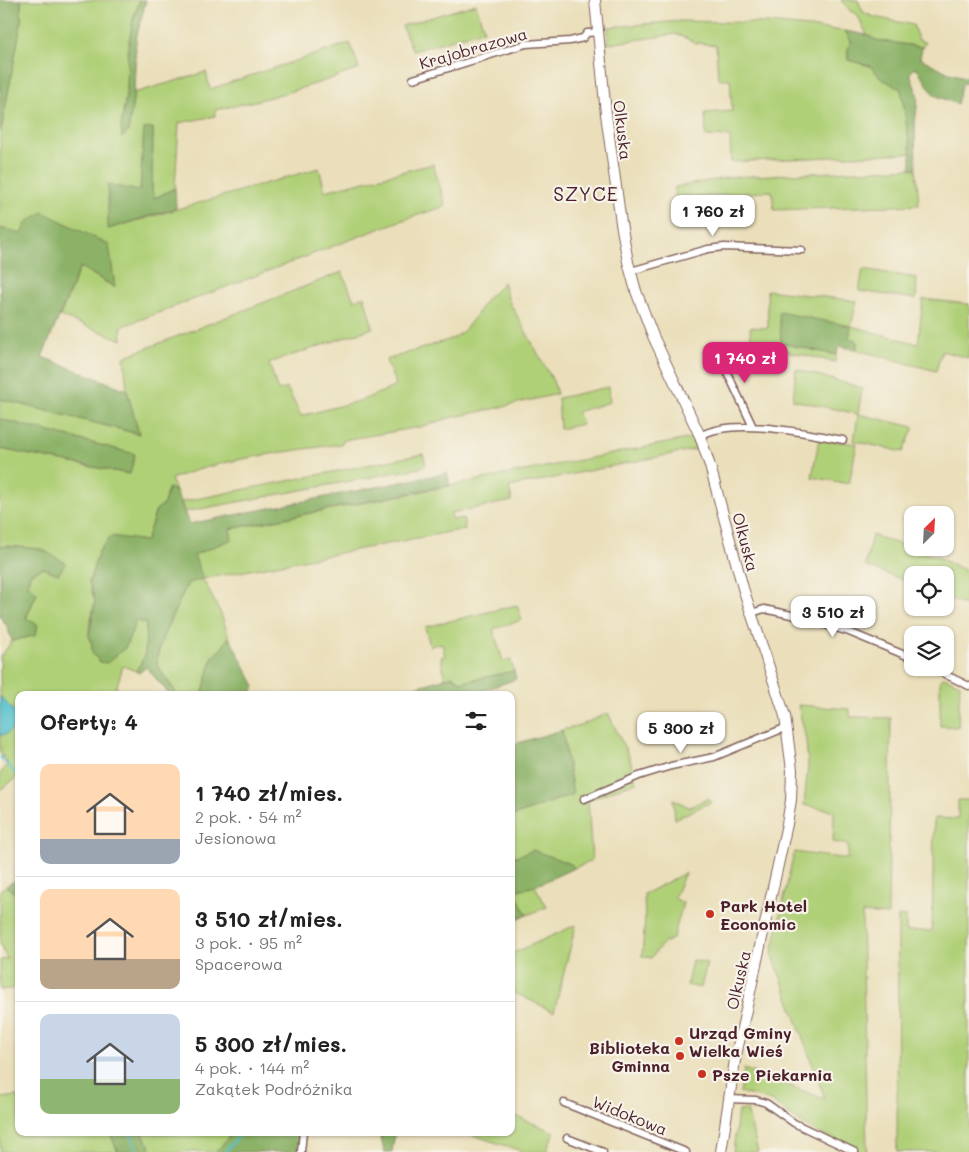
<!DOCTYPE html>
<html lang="pl">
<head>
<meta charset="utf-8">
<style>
  :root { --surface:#fff; --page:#f2f2f2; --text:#222; --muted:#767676; --line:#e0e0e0; --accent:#db2777 }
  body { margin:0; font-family:Mali,sans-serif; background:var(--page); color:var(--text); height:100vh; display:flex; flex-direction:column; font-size:19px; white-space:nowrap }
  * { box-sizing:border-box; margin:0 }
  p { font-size:16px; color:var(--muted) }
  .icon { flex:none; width:28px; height:28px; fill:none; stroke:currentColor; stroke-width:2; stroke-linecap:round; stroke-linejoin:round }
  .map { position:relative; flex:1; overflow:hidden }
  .sheet { position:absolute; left:15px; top:691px; width:500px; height:445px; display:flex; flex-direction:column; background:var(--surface); border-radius:10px; box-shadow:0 1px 4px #0004 }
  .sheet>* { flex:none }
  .needle { width:32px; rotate:24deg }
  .fabs { position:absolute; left:904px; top:506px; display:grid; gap:10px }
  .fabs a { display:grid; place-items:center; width:50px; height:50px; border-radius:10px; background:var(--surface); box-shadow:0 1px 4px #0004; font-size:25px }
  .price { position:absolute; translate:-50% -42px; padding:0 11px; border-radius:10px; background:#fff; color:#222; font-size:16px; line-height:32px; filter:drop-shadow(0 1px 2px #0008) }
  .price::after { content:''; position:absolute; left:50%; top:30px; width:15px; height:11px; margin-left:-8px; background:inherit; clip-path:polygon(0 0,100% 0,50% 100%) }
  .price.on { background:var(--accent); color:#fff }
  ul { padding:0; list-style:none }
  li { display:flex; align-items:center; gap:15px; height:125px; padding:0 25px }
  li+li { border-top:1px solid var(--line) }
  li span { display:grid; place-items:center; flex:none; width:140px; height:100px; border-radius:10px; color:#555 }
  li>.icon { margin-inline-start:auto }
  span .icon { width:60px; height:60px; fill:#fffc; stroke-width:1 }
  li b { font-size:21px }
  h2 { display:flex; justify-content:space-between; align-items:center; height:60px; padding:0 25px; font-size:21px }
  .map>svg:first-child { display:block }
  .green { fill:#b0d078; stroke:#7d7852 }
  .forest { fill:#8cb268; stroke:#6b684a }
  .water { fill:#56c3ce; stroke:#50717c }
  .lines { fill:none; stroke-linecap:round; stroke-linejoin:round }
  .stream { stroke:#56c3ce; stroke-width:2 }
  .street-casing { stroke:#82625d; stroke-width:9 }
  .primary-casing { stroke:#82625d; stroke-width:12 }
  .street { stroke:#fff; stroke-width:6 }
  .primary { stroke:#fff; stroke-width:10 }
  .poi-dot { fill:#c8321e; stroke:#f7f3e8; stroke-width:2 }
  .labels { text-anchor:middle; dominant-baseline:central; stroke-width:4.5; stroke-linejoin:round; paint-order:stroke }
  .street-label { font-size:16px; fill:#4a1f2b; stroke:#f7f3e8 }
  .poi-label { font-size:16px; font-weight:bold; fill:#4a1f2b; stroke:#f7f3e8; text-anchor:start }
  .quarter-label { font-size:19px; letter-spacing:1px; fill:#4a1f2b; stroke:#f7f3e8 }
</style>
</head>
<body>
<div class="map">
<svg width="969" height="1152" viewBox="0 0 969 1152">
  <rect width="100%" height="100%" fill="#f7f3e8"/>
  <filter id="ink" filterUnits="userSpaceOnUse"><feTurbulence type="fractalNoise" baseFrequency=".02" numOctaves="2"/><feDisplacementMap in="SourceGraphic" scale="10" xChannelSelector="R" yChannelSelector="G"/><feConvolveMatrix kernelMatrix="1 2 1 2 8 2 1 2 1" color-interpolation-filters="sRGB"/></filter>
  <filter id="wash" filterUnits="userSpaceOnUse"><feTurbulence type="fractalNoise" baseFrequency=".0096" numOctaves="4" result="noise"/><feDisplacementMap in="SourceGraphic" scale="20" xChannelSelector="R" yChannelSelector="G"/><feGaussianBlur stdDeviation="1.12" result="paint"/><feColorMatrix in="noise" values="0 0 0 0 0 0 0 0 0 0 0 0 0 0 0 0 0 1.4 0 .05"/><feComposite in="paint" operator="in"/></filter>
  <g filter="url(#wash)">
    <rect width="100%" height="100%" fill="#eadfba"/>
    <path class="green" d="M21,0H140L133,19L127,89L121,126L128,132L134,93L206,72L210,89L350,43L359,69C312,86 265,100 215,110V116L179,123L175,188L155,198L152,191L153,128L144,129L140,191L108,229L319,168L325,191L433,164L446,206L397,222L121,327L122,340L60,316L80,267L114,287L27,222L21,234L0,228V136L17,45L21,23Z
      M841,0H858L863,12L874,17L913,25L918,39L926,43L922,47L876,40L867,35L857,14L851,12Z
      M476,4L484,30L413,51L402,26Z
      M681,21L770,23L845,31L851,41L848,49V60L870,66L882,79L901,89L911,153L731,162L730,137L706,136L705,113L732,111L730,79H718L716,45L696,43L677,34L608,44V27Z
      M916,168L919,205L774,210L772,191L708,196L676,203L675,187L731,177Z
      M863,269L917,278L916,299L859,291Z
      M342,272L354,300L364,296L373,328L269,363L278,391L287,388L301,416L362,400L396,386L386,360L454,338C469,329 476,314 486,300C491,293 499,290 503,282L509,301L553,381L557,394L493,409L449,418L420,427L344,440L341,444C285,452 225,458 171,479L176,491L168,488L164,504L156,510L146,541L99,551L89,582L95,601L89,628V635L92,645L125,648L136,621L146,623L145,656L136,671L123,666L114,695H19V776L0,790V774L8,763L0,753V655H2L12,641L37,635L26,619L37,593L28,584L30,574L41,568V549L6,546L0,547V449L129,474L134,454L0,419V399L139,434L127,390L124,357Z
      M767,290L857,301L851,326L918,344L923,299L969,304V358L942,351L936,371L857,350V341L849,338L851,327L781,343L836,355L835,362L767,347L751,346L750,327L768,328Z
      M796,369L862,388L858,414L914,427L903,452L854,441L858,414L793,400Z
      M608,387L610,402L577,412L582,424L560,429L558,398Z
      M692,438L697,449L509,487L512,501L451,513L452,520L463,518L465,529L203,579L221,614L229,637L222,648L213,657L202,695H178L157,665V658L163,636L188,583L193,555L232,539L230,529Z
      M819,439L857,444L849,484L812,477Z
      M423,454L426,464L420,468L184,512L181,502Z
      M872,535L937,557L969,572V607L945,597V575H912V583L865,566Z
      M517,605L522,620L493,629L503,661L510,659L514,671L462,682L453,676L445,679L441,657L445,656L442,643L430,646L425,627Z
      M944,677L960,684L958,727L940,726V683L941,679Z
      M419,686L423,695H386Z
      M798,705L850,709V717L891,718L888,915L862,913L867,1152H859L809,1128L789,1115L773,1102L759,1097L740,1093L744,1069L825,1099L772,953L794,852L848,859V845L833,842L834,811L804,805L808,766L806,740Z
      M608,713L630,759L636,782L588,800L592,861L574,868L571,864L511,855V824L513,816L573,794L562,730L581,725Z
      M709,798L711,802L675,819L673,799L689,807Z
      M958,800H969V1152H897L898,916L906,917V931H932L934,818L958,819Z
      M685,873L674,898L683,903L673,939L663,943L651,958L642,956L645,918L644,894Z
      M6,886L19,897V988L0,990V960L7,959L0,945V890Z
      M535,886L547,907L527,915L513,891Z
      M576,925L554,1012L511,991V954Z
      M692,960L707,963L701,988L687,985Z
      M19,1096V1132L110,1133L118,1152H0V1098Z
      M747,1110L758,1152H733L738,1111Z
      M511,1114L554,1132L546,1152H525L466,1133H449L511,1132Z
      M142,1133H232L216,1152H153Z"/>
    <path class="forest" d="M0,0H21V23L17,45L0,136Z
      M140,0H146L136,39L134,93L128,132L122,138L121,126L127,89L128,47L133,19Z
      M845,31L867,35L876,40L922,47L920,58L949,73L969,78V84L962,83L957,104L934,95L916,67L910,73L918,97L915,124L916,168L911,169V153L901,89L882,79L870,66L848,60V49L851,41Z
      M153,128L152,191L155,198L175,188L176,208L108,229V185L140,191L144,129Z
      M43,212L109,245L115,287L80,267L42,357L127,390L139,434L0,399V228L21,234L27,222Z
      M779,312L851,326L849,338L857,341V350L839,346L836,355L781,343Z
      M0,419L135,454L130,474L0,449Z
      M447,473L450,485L230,529L232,539L194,555L203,579L188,583C181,598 152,651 158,666C162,676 171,686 178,695H170L146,667L139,673L136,671L145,656L146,623L136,621L125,648L107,663L100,662L92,653V645L89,635L95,601L89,582L99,551L111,536L146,541L156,510L164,504L168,488L176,491L189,524Z
      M6,546L41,549L66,563L58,574L42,568L30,574L28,584L37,593L26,618L38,625L36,635L12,641L7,626L0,617V547Z
      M229,637L255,686L250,695H202L213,656L222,648Z
      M514,671L516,679L470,695H423L419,686L453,676L462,682Z
      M562,730L573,794L513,816L511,824V745Z
      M533,850L571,864L574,868L535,886L514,891L527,915L511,922V855L515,857Z
      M19,878V897L6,886Z
      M110,1133H142L153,1152H118Z
      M232,1133H300L297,1152H216Z
      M380,1133H395L392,1152H384Z"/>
    <path class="water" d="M0,696L18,716C18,724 8,737 0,735Z"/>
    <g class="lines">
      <path class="stream" d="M0,757L19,777
        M130,1132L137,1152
        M225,1152L242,1132"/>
    </g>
  </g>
  <g filter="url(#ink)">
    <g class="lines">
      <g class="street-casing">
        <path id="street" d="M413,79L526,44L570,41L583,38L587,33L598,32
          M631,271L708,249L724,247L802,250
          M753,427L727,372V363L732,361L771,367
          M700,436C733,417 806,433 843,440
          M752,613L764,609L796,616L849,632L912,658
          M932,668L969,686
          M584,799L639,776L671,766L714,757L787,727
          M728,1099L756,1100L766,1103L794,1123L855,1152
          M564,1103L686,1152
          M567,1138L603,1152
          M301,1152L303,1132"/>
      </g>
      <g class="primary-casing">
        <path id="primary" d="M595,0L606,114L621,223L628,262L636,291L653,336L700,436L710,466L743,588L785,716L792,770L791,800L787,824L735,1060L721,1152"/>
      </g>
      <use href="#street" class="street"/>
      <use href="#primary" class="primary"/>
    </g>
  </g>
  <g class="poi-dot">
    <circle cx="710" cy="914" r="5"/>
    <circle cx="679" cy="1041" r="5"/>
    <circle cx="680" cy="1056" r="5"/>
    <circle cx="702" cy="1074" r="5"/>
  </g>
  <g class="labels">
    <g class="street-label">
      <text transform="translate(473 48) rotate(-16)">Krajobrazowa</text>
      <text transform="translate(623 130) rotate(83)">Olkuska</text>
      <text transform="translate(746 542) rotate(75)">Olkuska</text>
      <text transform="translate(738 980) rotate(-77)">Olkuska</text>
      <text transform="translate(630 1115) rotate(22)">Widokowa</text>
    </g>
    <g class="poi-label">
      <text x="720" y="905">Park Hotel<tspan x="720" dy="18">Economic</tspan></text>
      <text x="689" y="1032">Urząd Gminy<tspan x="689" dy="18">Wielka Wieś</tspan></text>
      <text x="670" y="1047" text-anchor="end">Biblioteka<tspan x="670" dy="18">Gminna</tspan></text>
      <text x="712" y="1074">Psze Piekarnia</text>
    </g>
    <g class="quarter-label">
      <text x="586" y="193">SZYCE</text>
    </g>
  </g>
</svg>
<div class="fabs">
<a><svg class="needle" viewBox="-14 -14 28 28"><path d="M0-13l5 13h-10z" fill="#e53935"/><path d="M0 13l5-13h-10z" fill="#767676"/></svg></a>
<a><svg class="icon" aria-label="locate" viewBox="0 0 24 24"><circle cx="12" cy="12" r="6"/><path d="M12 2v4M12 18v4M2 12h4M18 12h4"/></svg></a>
<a><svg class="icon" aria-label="layers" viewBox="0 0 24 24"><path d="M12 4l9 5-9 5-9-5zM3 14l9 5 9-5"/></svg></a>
</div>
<b class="price" style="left:713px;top:237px">1 760 zł</b>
<b class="price on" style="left:745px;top:384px">1 740 zł</b>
<b class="price" style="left:833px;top:638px">3 510 zł</b>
<b class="price" style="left:681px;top:754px">5 300 zł</b>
<section class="sheet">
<h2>Oferty: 4<svg class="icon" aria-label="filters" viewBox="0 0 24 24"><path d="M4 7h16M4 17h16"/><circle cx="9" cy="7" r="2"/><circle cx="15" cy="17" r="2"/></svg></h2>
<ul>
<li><span style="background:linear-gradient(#ffd9b3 75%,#9aa5b1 0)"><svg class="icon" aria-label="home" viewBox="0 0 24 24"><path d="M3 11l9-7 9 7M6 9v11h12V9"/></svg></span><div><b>1 740 zł/mies.</b><p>2 pok. · 54 m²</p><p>Jesionowa</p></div></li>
<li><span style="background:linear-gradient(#ffd9b3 70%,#b9a48a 0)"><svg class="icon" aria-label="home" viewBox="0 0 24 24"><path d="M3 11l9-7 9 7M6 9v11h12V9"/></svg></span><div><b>3 510 zł/mies.</b><p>3 pok. · 95 m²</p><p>Spacerowa</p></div></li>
<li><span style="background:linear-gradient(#c9d6e8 65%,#8fb573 0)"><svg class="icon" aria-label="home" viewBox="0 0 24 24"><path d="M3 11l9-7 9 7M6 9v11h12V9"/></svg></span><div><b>5 300 zł/mies.</b><p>4 pok. · 144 m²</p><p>Zakątek Podróżnika</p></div></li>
</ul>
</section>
</div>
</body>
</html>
